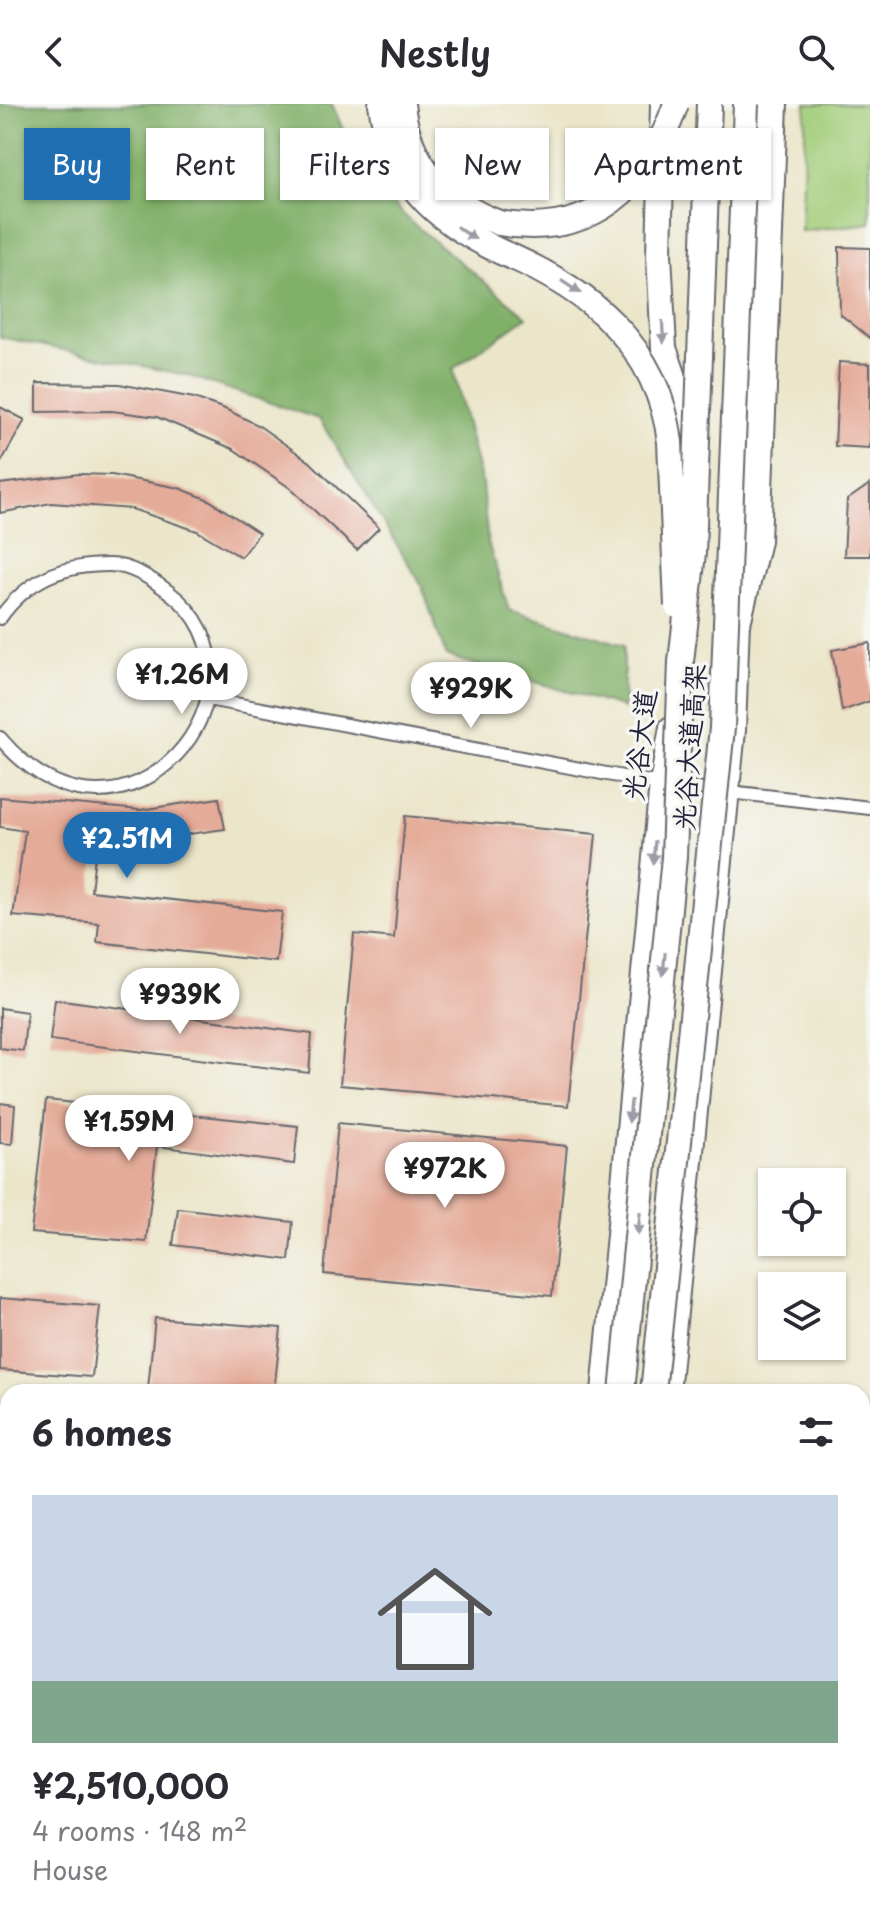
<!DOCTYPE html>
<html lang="en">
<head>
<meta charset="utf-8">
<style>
  :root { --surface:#fff; --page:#f7f7f7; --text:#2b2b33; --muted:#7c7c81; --line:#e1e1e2; --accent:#1f6fb2 }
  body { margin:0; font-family:"Playpen Sans","LXGW WenKai TC",sans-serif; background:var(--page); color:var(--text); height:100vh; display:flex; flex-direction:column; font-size:30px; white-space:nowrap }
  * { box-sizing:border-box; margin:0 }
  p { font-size:26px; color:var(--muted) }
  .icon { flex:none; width:44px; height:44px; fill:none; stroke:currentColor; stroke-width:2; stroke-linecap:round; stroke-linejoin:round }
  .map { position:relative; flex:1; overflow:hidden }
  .drawer { position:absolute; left:0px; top:1280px; width:870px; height:538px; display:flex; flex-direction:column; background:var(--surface); border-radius:24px 24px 0 0; box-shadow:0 2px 6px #0004 }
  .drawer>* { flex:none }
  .top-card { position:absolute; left:24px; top:24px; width:822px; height:72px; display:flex; gap:16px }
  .tools { position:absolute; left:758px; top:1064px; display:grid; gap:16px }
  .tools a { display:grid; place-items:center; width:88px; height:88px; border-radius:0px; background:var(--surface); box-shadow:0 2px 6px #0004; font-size:40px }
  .price { position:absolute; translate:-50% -68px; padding:0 18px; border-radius:28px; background:#fff; color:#222; font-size:26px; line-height:52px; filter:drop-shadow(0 2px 4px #0008) }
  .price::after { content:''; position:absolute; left:50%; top:48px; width:24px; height:18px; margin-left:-12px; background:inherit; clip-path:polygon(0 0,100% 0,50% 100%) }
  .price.active { background:var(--accent); color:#fff }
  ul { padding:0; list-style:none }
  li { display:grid; align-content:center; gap:16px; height:424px; padding:0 32px }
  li+li { border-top:2px solid var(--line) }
  li span { display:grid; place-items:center; height:248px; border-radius:0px; color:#555 }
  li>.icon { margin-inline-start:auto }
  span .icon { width:144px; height:144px; fill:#fffc; stroke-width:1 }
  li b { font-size:34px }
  h2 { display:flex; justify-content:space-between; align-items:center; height:96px; padding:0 32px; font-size:34px }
  .chip { padding:0 28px; border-radius:0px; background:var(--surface); box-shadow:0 2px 6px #0004; font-size:28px; line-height:72px }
  .chip.active { background:var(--accent); color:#fff }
  header { display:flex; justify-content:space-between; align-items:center; height:104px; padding:0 32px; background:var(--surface); font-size:36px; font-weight:600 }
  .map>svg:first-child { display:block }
  .green { fill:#a2cd79; stroke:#62785a; stroke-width:2 }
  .forest { fill:#81b069; stroke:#526952; stroke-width:2 }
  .building { fill:#e5ab99 }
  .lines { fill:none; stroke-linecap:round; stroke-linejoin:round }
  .street-casing { stroke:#68676d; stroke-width:16 }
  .primary-casing { stroke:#68676d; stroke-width:24 }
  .highway-casing { stroke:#68676d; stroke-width:28 }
  .street { stroke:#fff; stroke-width:12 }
  .primary { stroke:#fff; stroke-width:20 }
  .highway { stroke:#fff; stroke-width:24 }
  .highway-bridge-casing { stroke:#68676d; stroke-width:28; stroke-linecap:butt }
  .highway-bridge { stroke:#fff; stroke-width:24 }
  .oneway { fill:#9c9ca7 }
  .labels { text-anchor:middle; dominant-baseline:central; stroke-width:7; stroke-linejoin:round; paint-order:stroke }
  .street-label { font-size:28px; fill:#22223b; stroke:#f6f6f2 }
</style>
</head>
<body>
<header><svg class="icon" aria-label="back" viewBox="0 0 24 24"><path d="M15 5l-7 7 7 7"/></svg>Nestly<svg class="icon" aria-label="search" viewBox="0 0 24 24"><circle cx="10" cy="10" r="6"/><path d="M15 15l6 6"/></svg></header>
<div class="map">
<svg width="870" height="1817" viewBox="0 0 870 1817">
  <rect width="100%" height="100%" fill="#f6f6f2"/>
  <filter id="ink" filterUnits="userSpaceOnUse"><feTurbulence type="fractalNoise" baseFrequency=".0125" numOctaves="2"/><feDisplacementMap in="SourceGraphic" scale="16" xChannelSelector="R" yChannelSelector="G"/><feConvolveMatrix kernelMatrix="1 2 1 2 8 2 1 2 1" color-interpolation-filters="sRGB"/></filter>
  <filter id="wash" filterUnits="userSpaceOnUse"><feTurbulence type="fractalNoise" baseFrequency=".006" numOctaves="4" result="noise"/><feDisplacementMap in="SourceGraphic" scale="32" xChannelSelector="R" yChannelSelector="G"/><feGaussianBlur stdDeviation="1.8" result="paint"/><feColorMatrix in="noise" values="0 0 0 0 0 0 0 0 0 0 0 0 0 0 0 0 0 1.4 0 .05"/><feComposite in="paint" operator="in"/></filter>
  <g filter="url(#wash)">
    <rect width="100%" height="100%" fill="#ebe6ca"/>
    <path class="green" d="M806,0H870V119L801,127Z"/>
    <path class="forest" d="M0,0H332L360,65L410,117L527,213L453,265L482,380L488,439L509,506L624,541V604L446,552L421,480L319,315L186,271L0,233Z"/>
    <g id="blocks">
      <path class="building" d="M839,143L870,144V234L840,210Z
        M839,258L870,260V344L835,342Z
        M37,279L119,280L194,294L225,305L258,321L310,358L379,424L357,446L290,384L233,345L157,313L112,307L37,308Z
        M0,303L25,316L0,360Z
        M79,370L112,371L179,384L209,396L259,429L241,453L197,427L132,405L51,399L0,409V380Z
        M870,380V452H844L847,396Z
        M870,539V597L842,607L832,546Z
        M0,693L140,706L219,694L225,725L147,736L97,734L91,787L282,808L276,858L97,838L99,819L13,812L25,727L0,723Z
        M405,712L596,730L568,1002L340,981L354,830L394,834Z
        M55,895L312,930L309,969L50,936Z
        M0,904L27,908L23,947L0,944Z
        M46,996L298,1022L294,1060L157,1042L146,1138L31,1129Z
        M0,999L15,1001L12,1040L0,1039Z
        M338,1019L567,1042L552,1192L324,1170Z
        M178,1104L293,1118L289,1156L173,1141Z
        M0,1194L100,1202L92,1273L0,1266Z
        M155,1214L281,1224L274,1288L148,1285Z"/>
    </g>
  </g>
  <g filter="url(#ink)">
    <use href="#blocks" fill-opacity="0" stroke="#68676d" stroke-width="2"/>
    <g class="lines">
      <g class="street-casing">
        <path id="street" d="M0,514C28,475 62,461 109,461C131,461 152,475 169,488C288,577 127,784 0,634
          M208,595L660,680L870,704
          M9,1817L10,1810"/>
      </g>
      <g class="primary-casing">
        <path id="primary" d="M602,1288L660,680L670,623
          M669,1288L735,626L758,0
          M552,1817V1810
          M615,1817L616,1810"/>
      </g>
      <g class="highway-casing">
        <path id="highway" d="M381,0C392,77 433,116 501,148
          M402,0C408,60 445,99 499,119
          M663,0L659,150L664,244L692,326
          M739,515L758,437L775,0
          M567,1817L568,1810
          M596,1817L597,1810"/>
      </g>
      <use href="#street" class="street"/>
      <use href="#primary" class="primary"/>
      <use href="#highway" class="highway"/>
      <g class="highway-bridge-casing">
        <path id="highway-bridge" d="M499,119C592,135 647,84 676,0
          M501,148C587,184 658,240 670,338L677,502
          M622,1288L674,753L681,558L693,449L709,0
          M653,1288L722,624L746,0"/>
      </g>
      <use href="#highway-bridge" class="highway-bridge"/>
    </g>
    <defs><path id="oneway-solid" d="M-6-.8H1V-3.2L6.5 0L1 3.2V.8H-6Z" transform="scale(2)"/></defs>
    <g class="oneway">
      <use href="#oneway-solid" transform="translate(466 129) rotate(33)"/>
      <use href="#oneway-solid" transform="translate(571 183) rotate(33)"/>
      <use href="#oneway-solid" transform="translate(663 228) rotate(87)"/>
      <use href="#oneway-solid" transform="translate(654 748) rotate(95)"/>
      <use href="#oneway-solid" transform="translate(664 860) rotate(96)"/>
      <use href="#oneway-solid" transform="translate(630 1007) rotate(96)"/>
      <use href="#oneway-solid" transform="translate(639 1119) rotate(96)"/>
    </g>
  </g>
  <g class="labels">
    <g class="street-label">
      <text transform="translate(638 641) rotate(-83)">光谷大道</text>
      <text transform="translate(688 643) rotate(-86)">光谷大道高架</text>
    </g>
  </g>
</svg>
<div class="tools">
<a><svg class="icon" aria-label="locate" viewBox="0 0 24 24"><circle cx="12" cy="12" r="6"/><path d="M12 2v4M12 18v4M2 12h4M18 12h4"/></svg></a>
<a><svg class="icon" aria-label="layers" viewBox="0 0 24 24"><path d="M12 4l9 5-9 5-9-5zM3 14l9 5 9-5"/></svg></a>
</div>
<b class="price" style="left:182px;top:612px">¥1.26M</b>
<b class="price" style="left:471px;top:626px">¥929K</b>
<b class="price active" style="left:127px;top:776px">¥2.51M</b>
<b class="price" style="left:180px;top:932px">¥939K</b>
<b class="price" style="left:129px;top:1059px">¥1.59M</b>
<b class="price" style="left:445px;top:1106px">¥972K</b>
<div class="top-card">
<a class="chip active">Buy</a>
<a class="chip">Rent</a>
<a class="chip">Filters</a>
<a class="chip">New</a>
<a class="chip">Apartment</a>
</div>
<section class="drawer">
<h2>6 homes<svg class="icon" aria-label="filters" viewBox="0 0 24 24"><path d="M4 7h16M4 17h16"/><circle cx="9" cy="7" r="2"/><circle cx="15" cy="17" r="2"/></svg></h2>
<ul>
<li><span style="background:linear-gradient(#c9d6e8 75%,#7fa58c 0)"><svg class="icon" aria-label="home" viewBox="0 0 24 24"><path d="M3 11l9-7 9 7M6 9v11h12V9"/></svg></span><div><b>¥2,510,000</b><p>4 rooms · 148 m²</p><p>House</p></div></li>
</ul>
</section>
</div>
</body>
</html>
